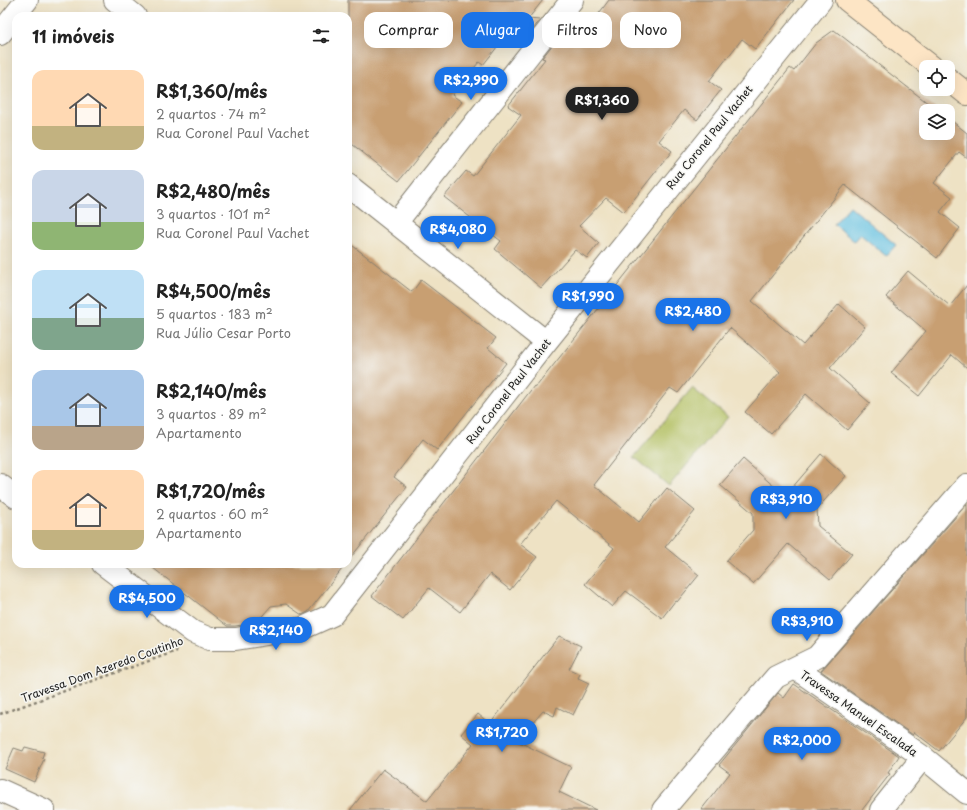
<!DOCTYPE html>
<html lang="pt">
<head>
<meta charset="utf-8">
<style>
  :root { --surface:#fff; --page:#f2f2f2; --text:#222; --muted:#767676; --accent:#1a73e8 }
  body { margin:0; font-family:"Playpen Sans",sans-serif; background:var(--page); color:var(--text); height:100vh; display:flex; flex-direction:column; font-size:15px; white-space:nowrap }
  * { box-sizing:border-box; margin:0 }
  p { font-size:13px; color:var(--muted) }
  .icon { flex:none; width:22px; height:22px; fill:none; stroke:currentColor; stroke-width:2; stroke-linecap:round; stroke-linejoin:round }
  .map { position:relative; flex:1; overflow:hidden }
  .panel { position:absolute; left:12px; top:12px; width:340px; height:556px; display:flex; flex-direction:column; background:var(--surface); border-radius:12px; box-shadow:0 4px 16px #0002 }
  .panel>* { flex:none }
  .guide { position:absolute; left:364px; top:12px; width:380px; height:36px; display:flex; gap:8px }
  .fabs { position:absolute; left:919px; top:60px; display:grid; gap:8px }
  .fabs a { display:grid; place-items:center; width:36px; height:36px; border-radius:8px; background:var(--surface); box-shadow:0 4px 16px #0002; font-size:20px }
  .price { position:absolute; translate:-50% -34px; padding:0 9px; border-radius:14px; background:var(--accent); color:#fff; font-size:13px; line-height:26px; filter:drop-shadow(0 1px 2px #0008) }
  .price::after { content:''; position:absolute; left:50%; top:24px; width:12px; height:9px; margin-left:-6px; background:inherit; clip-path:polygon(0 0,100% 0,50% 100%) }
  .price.active { background:#222; color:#fff }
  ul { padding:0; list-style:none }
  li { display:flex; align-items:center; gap:12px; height:100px; padding:0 20px }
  li span { display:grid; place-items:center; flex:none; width:112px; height:80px; border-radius:12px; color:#555 }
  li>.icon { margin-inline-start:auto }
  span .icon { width:48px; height:48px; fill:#fffc; stroke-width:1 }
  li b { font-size:17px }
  h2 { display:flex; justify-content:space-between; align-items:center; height:48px; padding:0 20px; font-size:17px }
  .pill { padding:0 14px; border-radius:12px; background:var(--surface); box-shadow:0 4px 16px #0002; font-size:14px; line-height:36px }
  .pill.active { background:var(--accent); color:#fff }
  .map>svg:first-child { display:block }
  .green { fill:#b3c062; stroke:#686e3f }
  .water { fill:#63c1e1; stroke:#406e7e }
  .building { fill:#c89f72 }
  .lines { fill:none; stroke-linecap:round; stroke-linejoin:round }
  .street-casing { stroke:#857f70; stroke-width:24 }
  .secondary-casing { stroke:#857f70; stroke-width:24 }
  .path { stroke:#857f70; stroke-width:2.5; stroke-dasharray:3 3; stroke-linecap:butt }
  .street { stroke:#fff; stroke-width:22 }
  .secondary { stroke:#fde5c5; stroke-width:22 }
  .labels { text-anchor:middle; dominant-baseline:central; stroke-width:3; stroke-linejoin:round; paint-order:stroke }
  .street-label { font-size:11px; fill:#1c1c1c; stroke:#f6f6f2 }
</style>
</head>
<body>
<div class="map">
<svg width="967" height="810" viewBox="0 0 967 810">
  <rect width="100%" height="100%" fill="#f6f6f2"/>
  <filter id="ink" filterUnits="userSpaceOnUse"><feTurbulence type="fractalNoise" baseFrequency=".025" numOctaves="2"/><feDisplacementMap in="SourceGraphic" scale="8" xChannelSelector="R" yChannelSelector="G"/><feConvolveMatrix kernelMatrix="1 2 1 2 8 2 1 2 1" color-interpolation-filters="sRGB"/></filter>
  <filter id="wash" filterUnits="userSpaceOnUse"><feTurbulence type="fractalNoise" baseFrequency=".012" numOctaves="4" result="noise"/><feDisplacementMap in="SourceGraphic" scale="16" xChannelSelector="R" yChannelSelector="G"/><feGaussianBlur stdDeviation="0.9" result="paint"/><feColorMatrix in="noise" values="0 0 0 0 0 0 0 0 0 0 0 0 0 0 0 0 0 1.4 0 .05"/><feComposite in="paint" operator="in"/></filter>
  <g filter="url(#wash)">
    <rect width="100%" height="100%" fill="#eee2c4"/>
    <path class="green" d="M692,388L728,417L669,486L634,457Z"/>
    <path class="water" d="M850,206L896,245L886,256L860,234L854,241L834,224Z"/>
    <g id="blocks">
      <path class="building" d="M348,0H543L528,19L540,20L523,42L509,32L483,65L479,62L452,95L462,102L399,181L348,141Z
        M609,0H794L755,49L742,39L709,81L721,90L697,120L684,110L659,141L672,151L624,212L606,198L579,226L599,243L587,258L575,250L541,288L495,249L501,241L444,197L466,171L473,176L521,115L508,106L545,59L542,58L570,23H574L585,32Z
        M834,30L938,111H926V133H948V118L967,133V158L959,152L934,183L952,197L940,212L960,228L937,258L845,185L752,301L803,345L839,304L865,327L830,368L870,403L847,430L806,394L771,434L745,412L780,372L730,328L678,393L670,388L594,485L639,522L667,488L695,511L665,547L699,575L677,602L675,601L662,618L626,591L612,607L585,584L614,548L556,501L520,544L537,557L510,590L490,574L460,612L429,588L403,620L372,596L534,386L536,387L790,68L794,71L816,43Z
        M348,242L412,292L421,280L496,338L488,348L506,363L437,450L423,439L394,477L407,487L348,561Z
        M908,271L950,306L967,285V368L952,355L919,396L891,373L926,331L886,297Z
        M821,454L846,476L817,509L818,526L852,554L830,580L788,544L753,584L726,561L753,530V513L720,485L743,459L785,496Z
        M967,504V717L939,751L914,732L913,735L821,671Z
        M148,564H346L308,612L302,615L286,604L271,606L256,623L235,626H227Z
        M559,636L581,646L569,669L580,674L578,678L589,683L573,715L557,707L554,716L543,711L517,741L571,767L559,792L596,810H350L383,769L427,801L473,744L461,734L478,714L490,724Z
        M794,684L899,756L888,773L890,774L862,810H701L730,773L719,765L778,693L784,698Z
        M25,747L44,752L42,758L44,759L34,782L5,769L14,748L23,751Z"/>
    </g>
  </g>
  <g filter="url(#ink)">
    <use href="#blocks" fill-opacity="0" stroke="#857f70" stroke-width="1"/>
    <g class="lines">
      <g class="street-casing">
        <path id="street" d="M115,0L135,16
          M0,34L27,0
          M348,185L546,342
          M396,223L572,0
          M0,485L16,497
          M103,564L193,632L210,639H236L303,628L332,615L546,342L821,0
          M795,668L923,757L967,793
          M0,790L44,810
          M663,810L776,677L817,657L967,485
          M881,810L923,757"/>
      </g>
      <g class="secondary-casing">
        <path id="secondary" d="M847,0L932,67
          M948,79L967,94"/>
      </g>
      <path class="path" d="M0,714L177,651"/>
      <use href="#street" class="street"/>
      <use href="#secondary" class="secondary"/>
    </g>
  </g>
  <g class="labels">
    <g class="street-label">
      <text transform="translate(709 137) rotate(-51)">Rua Coronel Paul Vachet</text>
      <text transform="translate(508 391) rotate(-52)">Rua Coronel Paul Vachet</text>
      <text transform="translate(102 669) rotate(-20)">Travessa Dom Azeredo Coutinho</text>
      <text transform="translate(859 713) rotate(35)">Travessa Manuel Escalada</text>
    </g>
  </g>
</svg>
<div class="fabs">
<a><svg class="icon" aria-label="locate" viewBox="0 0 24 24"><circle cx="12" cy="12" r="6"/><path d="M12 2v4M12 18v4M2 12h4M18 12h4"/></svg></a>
<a><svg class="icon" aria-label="layers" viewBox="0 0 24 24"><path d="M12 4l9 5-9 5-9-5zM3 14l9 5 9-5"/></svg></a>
</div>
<b class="price" style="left:471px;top:101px">R$2,990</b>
<b class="price active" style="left:602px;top:121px">R$1,360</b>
<b class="price" style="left:458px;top:250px">R$4,080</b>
<b class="price" style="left:588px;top:317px">R$1,990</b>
<b class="price" style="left:693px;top:332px">R$2,480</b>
<b class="price" style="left:786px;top:520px">R$3,910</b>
<b class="price" style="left:147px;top:619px">R$4,500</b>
<b class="price" style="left:807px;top:642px">R$3,910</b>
<b class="price" style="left:276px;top:651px">R$2,140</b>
<b class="price" style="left:502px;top:753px">R$1,720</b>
<b class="price" style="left:802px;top:761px">R$2,000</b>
<div class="guide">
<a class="pill">Comprar</a>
<a class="pill active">Alugar</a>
<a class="pill">Filtros</a>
<a class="pill">Novo</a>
</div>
<section class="panel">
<h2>11 imóveis<svg class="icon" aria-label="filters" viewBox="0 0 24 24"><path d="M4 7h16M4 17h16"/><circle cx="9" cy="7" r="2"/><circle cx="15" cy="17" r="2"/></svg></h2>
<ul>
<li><span style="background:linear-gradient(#ffd9b3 70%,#c2b280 0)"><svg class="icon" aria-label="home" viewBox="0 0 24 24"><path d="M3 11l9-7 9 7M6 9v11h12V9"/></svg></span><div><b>R$1,360/mês</b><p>2 quartos · 74 m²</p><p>Rua Coronel Paul Vachet</p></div></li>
<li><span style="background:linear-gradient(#c9d6e8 65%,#8fb573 0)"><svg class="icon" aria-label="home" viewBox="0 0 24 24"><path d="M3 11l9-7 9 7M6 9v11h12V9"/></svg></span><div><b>R$2,480/mês</b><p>3 quartos · 101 m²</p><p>Rua Coronel Paul Vachet</p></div></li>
<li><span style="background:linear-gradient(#bfe0f5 60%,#7fa58c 0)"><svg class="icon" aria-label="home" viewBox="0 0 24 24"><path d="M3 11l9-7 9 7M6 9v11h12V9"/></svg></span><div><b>R$4,500/mês</b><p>5 quartos · 183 m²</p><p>Rua Júlio Cesar Porto</p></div></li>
<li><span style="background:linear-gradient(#a9c7e8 70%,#b9a48a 0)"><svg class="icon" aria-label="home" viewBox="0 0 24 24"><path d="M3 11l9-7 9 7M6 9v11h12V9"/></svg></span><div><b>R$2,140/mês</b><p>3 quartos · 89 m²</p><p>Apartamento</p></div></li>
<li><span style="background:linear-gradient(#ffd9b3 75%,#c2b280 0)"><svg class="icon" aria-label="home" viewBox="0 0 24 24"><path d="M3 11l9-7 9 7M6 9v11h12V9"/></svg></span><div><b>R$1,720/mês</b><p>2 quartos · 60 m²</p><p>Apartamento</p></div></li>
</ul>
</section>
</div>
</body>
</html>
